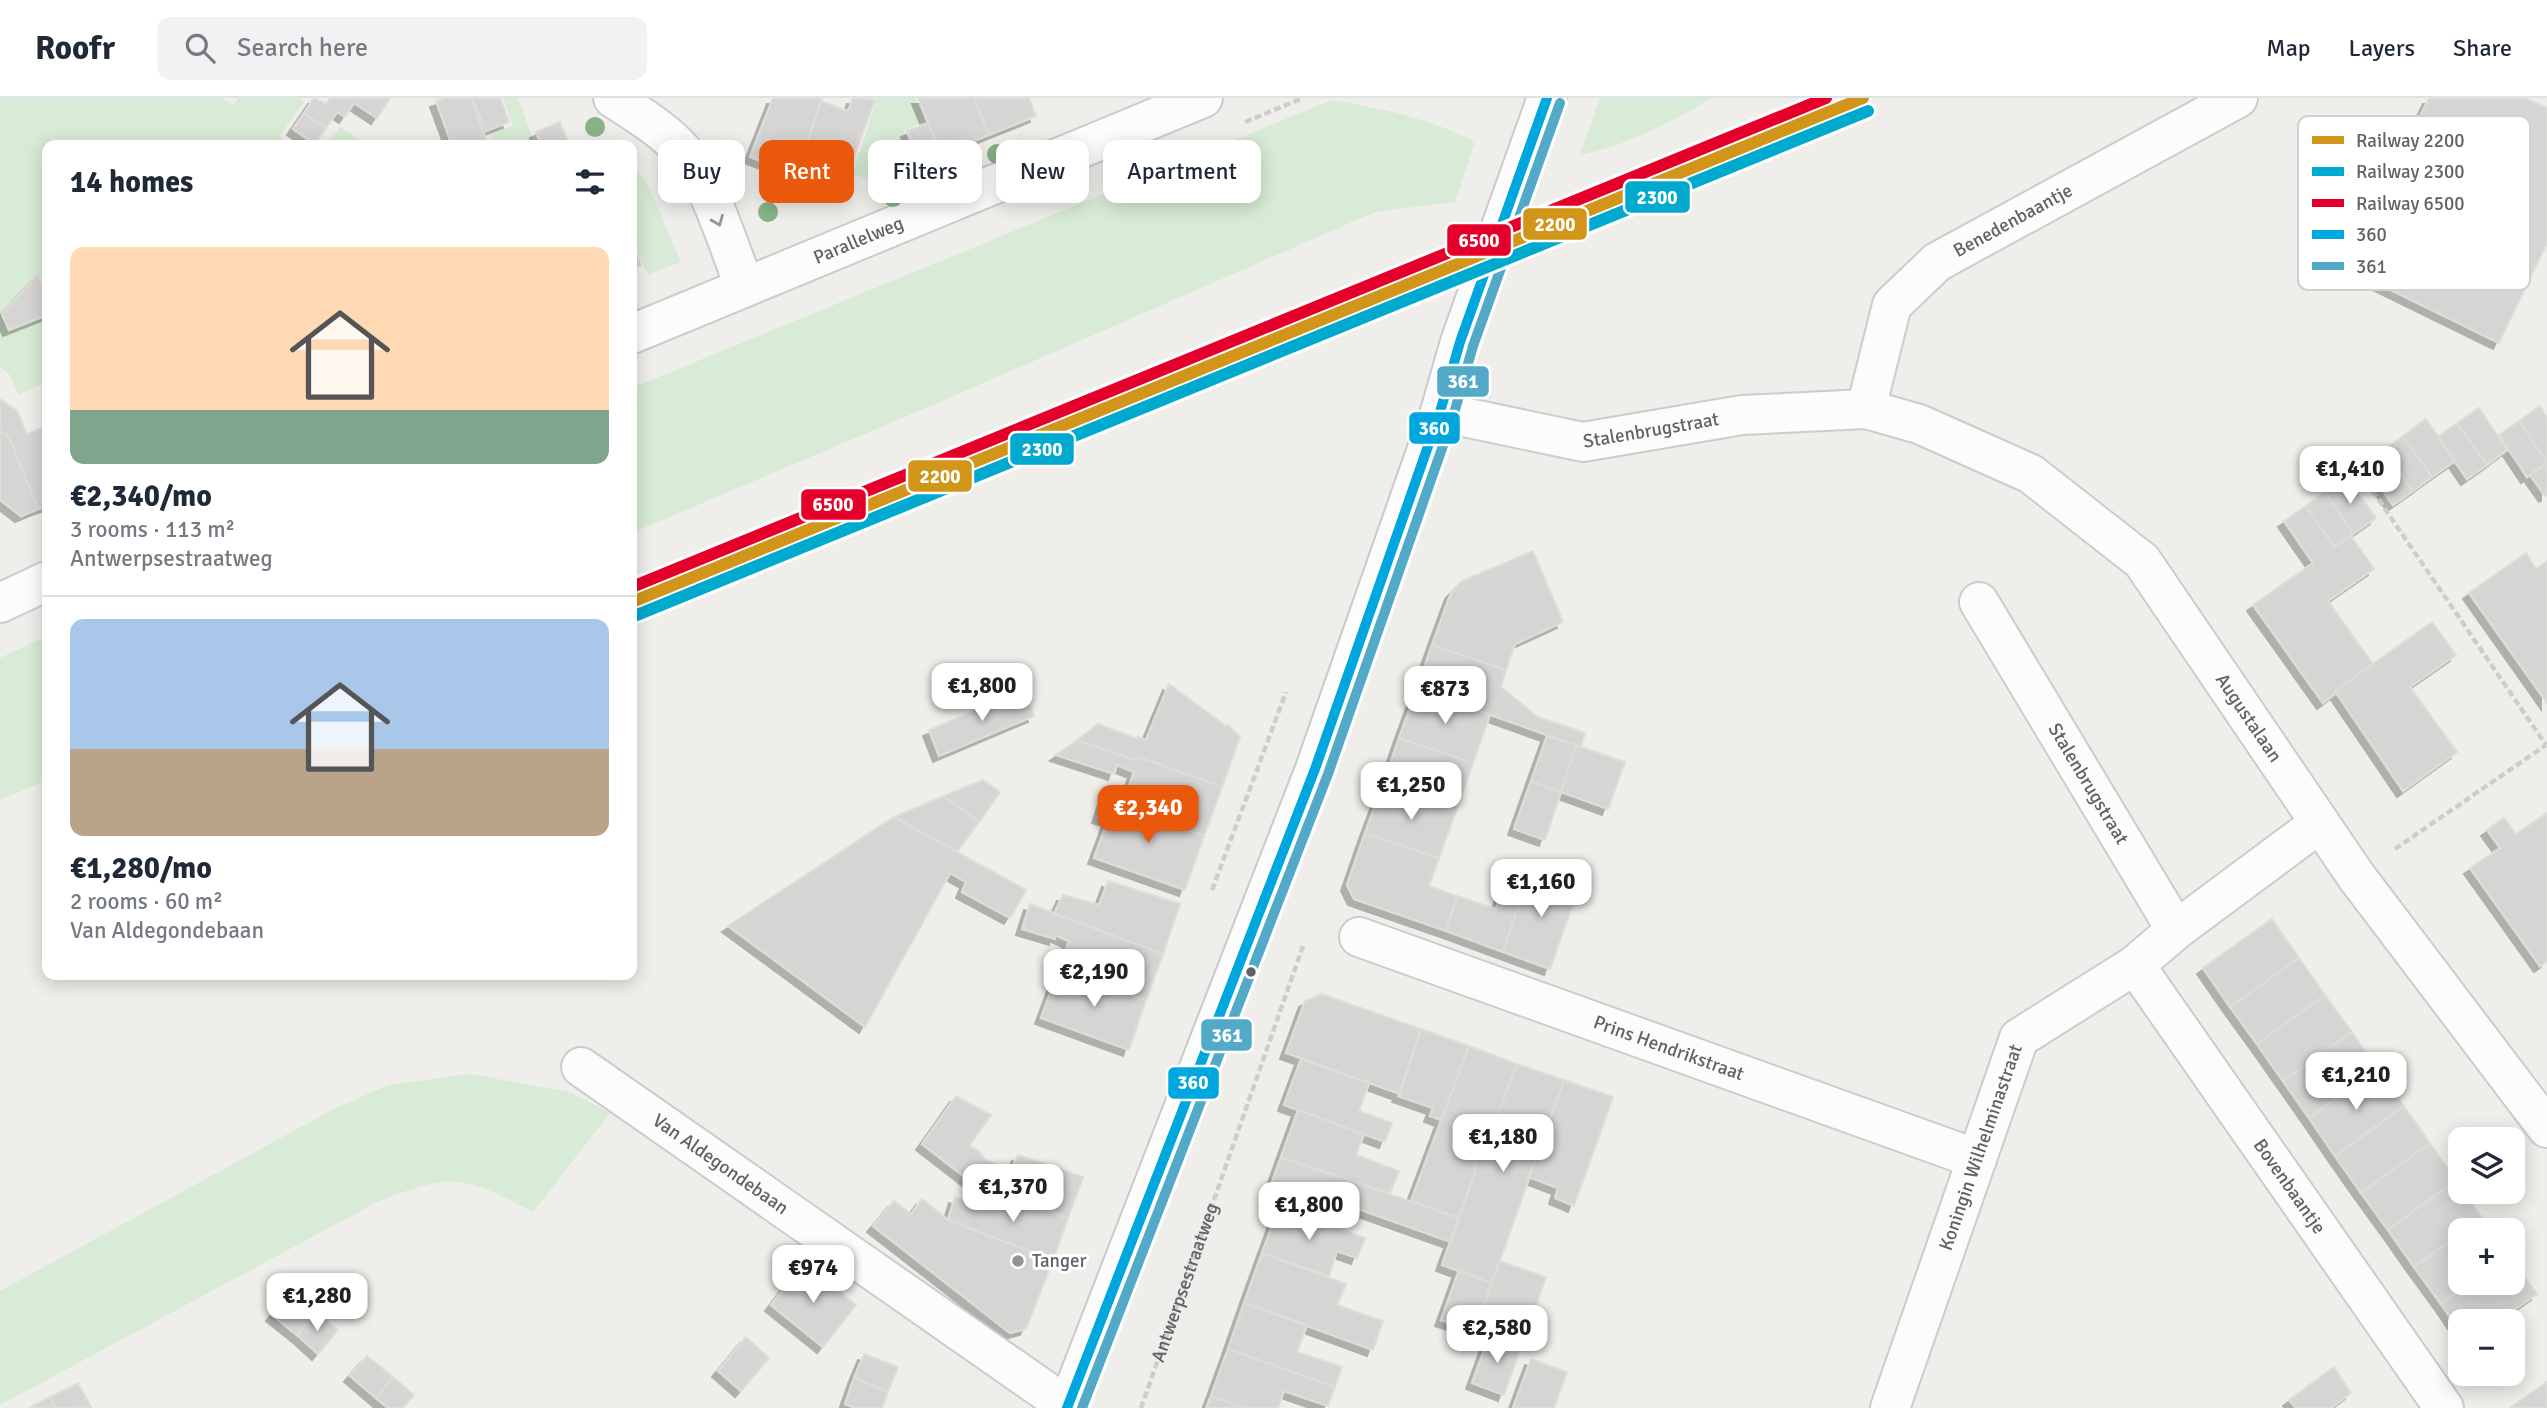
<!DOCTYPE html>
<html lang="en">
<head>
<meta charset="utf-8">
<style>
  :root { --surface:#fff; --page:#f2f2f3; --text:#1f2937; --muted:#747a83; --line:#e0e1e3; --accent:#ea580c }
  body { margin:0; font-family:Signika,sans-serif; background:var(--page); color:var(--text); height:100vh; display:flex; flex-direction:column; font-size:26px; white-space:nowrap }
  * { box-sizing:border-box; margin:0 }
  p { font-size:23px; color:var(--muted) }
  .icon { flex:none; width:38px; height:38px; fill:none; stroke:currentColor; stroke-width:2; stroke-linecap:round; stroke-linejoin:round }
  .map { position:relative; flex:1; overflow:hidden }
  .side { position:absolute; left:42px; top:42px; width:595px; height:840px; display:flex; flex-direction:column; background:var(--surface); border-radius:14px; box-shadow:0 4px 18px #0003 }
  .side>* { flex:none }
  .banner { position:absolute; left:658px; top:42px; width:665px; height:63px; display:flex; gap:14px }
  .controls { position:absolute; left:2448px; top:1029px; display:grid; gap:14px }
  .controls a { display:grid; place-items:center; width:77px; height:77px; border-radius:14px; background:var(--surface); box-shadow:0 4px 18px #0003; font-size:35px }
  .price { position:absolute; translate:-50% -60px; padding:0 16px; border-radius:14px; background:#fff; color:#222; font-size:23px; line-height:46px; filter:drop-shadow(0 2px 4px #0008) }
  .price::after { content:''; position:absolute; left:50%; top:42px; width:21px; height:16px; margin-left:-10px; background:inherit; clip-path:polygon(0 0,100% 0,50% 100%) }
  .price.on { background:var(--accent); color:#fff }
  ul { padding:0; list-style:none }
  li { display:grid; align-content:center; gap:14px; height:371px; padding:0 28px }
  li+li { border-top:2px solid var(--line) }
  li span { display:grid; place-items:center; height:217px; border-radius:14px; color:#555 }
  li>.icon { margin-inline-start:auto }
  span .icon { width:126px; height:126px; fill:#fffc; stroke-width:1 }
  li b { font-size:30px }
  h2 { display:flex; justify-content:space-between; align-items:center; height:84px; padding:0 28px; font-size:30px }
  .tag { padding:0 24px; border-radius:14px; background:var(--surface); box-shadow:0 4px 18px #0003; font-size:24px; line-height:63px }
  .tag.on { background:var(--accent); color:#fff }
  header { display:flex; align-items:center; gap:42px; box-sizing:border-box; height:98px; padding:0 35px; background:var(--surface); border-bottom:2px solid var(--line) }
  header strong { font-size:33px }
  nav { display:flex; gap:38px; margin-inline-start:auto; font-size:24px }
  .search { width:490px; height:63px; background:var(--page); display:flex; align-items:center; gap:18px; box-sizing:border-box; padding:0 24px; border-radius:14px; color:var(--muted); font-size:26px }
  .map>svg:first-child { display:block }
  .green { fill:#d8ebd6 }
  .building { fill:#d6d5d3; stroke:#deddd9; stroke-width:2; filter:url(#shadow) }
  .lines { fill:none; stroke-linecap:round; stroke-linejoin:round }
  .street-casing { stroke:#cbcccc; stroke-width:42 }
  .secondary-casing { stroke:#cacacb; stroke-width:42 }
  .path { stroke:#cacfcc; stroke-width:4.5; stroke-dasharray:7 3.5; stroke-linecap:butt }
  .street { stroke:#fdfcfc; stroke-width:38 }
  .secondary { stroke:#fdfcfc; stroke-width:38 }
  .bus-1-casing { stroke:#fff; stroke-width:16 }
  .bus-2-casing { stroke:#fff; stroke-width:16 }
  .bus-1 { stroke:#00a6de; stroke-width:10 }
  .bus-2 { stroke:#52aac8; stroke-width:10 }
  .rail-1-casing { stroke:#fff; stroke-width:18 }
  .rail-2-casing { stroke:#fff; stroke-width:18 }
  .rail-3-casing { stroke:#fff; stroke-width:18 }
  .rail-1 { stroke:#d1951a; stroke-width:12 }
  .rail-2 { stroke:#00a9ce; stroke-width:12 }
  .rail-3 { stroke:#e4002b; stroke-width:12 }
  .tree { fill:#88b388 }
  .oneway { stroke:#96999c }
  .bus-dot { fill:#5f6368; stroke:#fff; stroke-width:2.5 }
  .poi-dot { fill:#919496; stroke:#fff; stroke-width:2.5 }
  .labels { text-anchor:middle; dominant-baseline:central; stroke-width:6; stroke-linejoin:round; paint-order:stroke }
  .street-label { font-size:19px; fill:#5f6368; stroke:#fff }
  .poi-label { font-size:19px; fill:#5f6368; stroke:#fff; text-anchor:start }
  .key { fill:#fff; stroke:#cfd0d2; stroke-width:2 }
  .key-label { font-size:19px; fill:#5f6368 }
  .line-badge { stroke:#fff; stroke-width:2.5 }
  .badge-label { font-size:19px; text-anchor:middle; font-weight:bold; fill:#fff }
</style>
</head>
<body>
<header>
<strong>Roofr</strong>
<div class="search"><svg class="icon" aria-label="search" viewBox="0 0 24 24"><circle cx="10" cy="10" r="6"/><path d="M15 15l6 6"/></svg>Search here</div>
<nav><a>Map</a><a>Layers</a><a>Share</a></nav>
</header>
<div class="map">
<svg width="2547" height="1310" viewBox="0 0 2547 1310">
  <defs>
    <filter id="shadow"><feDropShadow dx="-6" dy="6" stdDeviation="0" flood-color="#0004"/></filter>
  </defs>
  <rect width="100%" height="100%" fill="#efeeea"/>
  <path class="green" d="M0,0H223L233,7L239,0H299L304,4L279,39L290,47H47V284L18,297L10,277L0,269Z
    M503,0H518L535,47H495L490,37L513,27Z
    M877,0H915L925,23L904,32L918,66L873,84L853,76Z
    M1600,0H1711C1676,23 1620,50 1580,57Z
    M1332,2C1383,11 1424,19 1472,42L1474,47L1455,104L1375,114L949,300L632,435V290Z
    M340,29L366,47H327Z
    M632,72L645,81L648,87L681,164L648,177L632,140Z
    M47,538V682L0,702V560Z
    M470,976L570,994L610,1015L533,1114C510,1102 486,1088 460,1084C438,1080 401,1095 379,1103L0,1307V1193L332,1012L388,987Z"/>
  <path class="building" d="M314,0L326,6L330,0H390L377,20L354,5L345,19L337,14L326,30L304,15Z
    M446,0H471L488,47H452L436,3Z
    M472,0H500L509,24L486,33Z
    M773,0L822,1L796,76L750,59Z
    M853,0L875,2L841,93L796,76L821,3L848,13Z
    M918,0H974L989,37L941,56Z
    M974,0H1029L1036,18L989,37Z
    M2429,0H2525L2547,10V145L2499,245L2346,170Z
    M304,15L326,30L315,46L293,31Z
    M560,24L569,47H541L536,34Z
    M928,25L941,56L920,65L907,33Z
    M632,144L641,167L632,171Z
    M37,177L47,198V217L9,232L2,216Z
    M0,301L17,313L27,336L47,328V408L38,411L9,339L0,332Z
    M2540,308L2547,320V364L2519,323Z
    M2479,310L2507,352L2487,367L2457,325Z
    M2426,321L2455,363L2432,379L2403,338Z
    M2519,323L2547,364L2527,379L2499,337Z
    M2457,325L2487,367L2467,381L2438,339Z
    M0,332L9,339L38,411L21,418L0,402Z
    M2403,338L2432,379L2413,393L2384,352Z
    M2384,352L2413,393L2393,407L2364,366Z
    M2547,365V397L2545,398L2530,377Z
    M2346,379L2376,420L2353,436L2325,394Z
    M2325,394L2353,436L2334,449L2306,408Z
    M2306,408L2334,449L2351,438L2374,471L2328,503L2373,566L2335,593L2336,595L2323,605L2253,507L2313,465L2284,423Z
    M1533,453L1563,524L1515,546L1506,572L1432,547L1451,495L1462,483Z
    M2526,455L2536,471L2547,463V605L2469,495Z
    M2432,524L2456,557L2410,589L2457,654L2403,693L2335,593Z
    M1432,547L1506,572L1501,589L1538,619L1585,635L1581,649L1417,591Z
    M1169,586L1226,628L1228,627L1240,639L1222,689L1139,659L1137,663L1077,642L1098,626L1137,641L1138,639L1146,642Z
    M1417,591L1490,617L1473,665L1399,640Z
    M1024,592L1034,618L939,658L929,632Z
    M1547,638L1576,647L1561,694L1531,683Z
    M1399,640L1473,665L1456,713L1383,687Z
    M1077,642L1137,663L1139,659L1222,689L1204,738L1122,708L1134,674L1117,667L1114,676L1056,657Z
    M1576,647L1625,664L1608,711L1561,694Z
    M983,682L1000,694L979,724L944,698Z
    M1531,683L1561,694L1545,742L1514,731Z
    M1383,687L1456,713L1439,760L1365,735Z
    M944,698L979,724L957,754L894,719Z
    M1104,701L1204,738L1185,792L1094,760L1108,722L1098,719Z
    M2547,715V863L2540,868L2470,770L2500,750L2487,732L2504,720L2516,736Z
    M894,719L1026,792L1010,820L962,794L966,784L950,775L865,929L728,828Z
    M1365,735L1439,760L1429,788L1457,798L1446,833L1354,801L1347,787Z
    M1531,772L1579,789L1550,871L1503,854Z
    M1108,783L1180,806L1163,856L1054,816L1063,797L1099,807Z
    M1505,784L1524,791L1503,854L1446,833L1457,798L1496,811Z
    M1030,806L1163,856L1146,902L1059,871L1069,843L1055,837V841L1022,831Z
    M2272,821L2299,860L2230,909L2203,870Z
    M2299,860L2325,897L2257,946L2230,909Z
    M1059,871L1146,902L1129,952L1041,920Z
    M1321,896L1421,931L1400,996L1286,955L1305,903Z
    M2325,897L2352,934L2283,983L2257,946Z
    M1421,931L1469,948L1441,1022L1430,1018L1433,1010L1398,998Z
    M2352,934L2377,971L2309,1020L2283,983Z
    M1469,948L1517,966L1493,1029L1489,1028L1473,1071H1476L1459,1120L1411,1103Z
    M1301,961L1369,985L1359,1013L1392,1025L1385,1044L1284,1007Z
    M1517,966L1564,982L1492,1185L1442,1167L1476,1071H1473L1489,1028L1493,1029Z
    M2377,971L2404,1008L2335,1058L2309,1020Z
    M1564,982L1613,999L1574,1108L1555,1100L1558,1090L1529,1079Z
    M956,998L991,1017L969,1048L978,1052L985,1062L1011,1072L1018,1057L1083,1079L1068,1120L975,1087L922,1046Z
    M2404,1008L2430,1045L2361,1095L2335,1058Z
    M1298,1012L1364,1036L1356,1057L1399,1073L1390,1095L1281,1059Z
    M2430,1045L2456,1082L2388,1132L2361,1095Z
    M1281,1059L1459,1120L1451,1144L1339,1104L1330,1128L1265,1104Z
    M2456,1082L2460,1088V1094H2464L2482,1120L2465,1132H2460V1136L2414,1169L2388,1132Z
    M1000,1096L1068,1120L1053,1162L948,1122L955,1099L994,1112Z
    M922,1101L948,1122L1053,1162L1026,1231L1010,1235L873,1128L894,1103L911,1116Z
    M1279,1109L1365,1140L1357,1160L1337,1153L1329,1178L1262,1155Z
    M2482,1120L2491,1132H2465Z
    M2460,1136V1185H2469L2441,1206L2414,1169Z
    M1262,1155L1346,1186L1337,1207L1383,1223L1373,1252L1244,1205Z
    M1499,1163L1546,1179L1521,1249L1475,1233Z
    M2513,1163L2537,1196L2498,1223H2460V1234L2441,1206L2469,1185H2513Z
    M803,1165L856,1207L823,1249L771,1207Z
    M1459,1172L1492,1185L1475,1233L1441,1222Z
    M292,1193L316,1214L297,1237L272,1217Z
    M1244,1205L1307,1227L1297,1254L1342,1269L1335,1289L1228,1251Z
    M316,1214L338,1232L318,1256L297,1237Z
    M1489,1238L1521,1249L1504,1297L1472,1285Z
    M746,1239L769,1260L741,1293L718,1273Z
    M1228,1251L1335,1289L1328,1308L1284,1293L1278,1310H1245L1211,1298Z
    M864,1256L898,1269L888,1294L854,1280Z
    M367,1258L393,1279L376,1300L350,1278Z
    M1531,1261L1567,1274L1554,1310H1513Z
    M2334,1269L2351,1295L2331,1310H2296L2289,1302Z
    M393,1279L414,1297L403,1310H388L376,1300Z
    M854,1280L888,1294L882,1310H855L845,1306Z
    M2547,1284V1310H2510Z
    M78,1285L91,1309L55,1310L50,1299Z
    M1211,1298L1245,1310H1206Z
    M50,1299L55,1310H29Z"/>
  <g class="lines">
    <g class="street-casing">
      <g id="street">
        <path d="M613,0C636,15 659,29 678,48C709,79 728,148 745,189"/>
        <path id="s2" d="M632,236L1203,0"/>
        <path id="s3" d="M1866,311L1892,207L1937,164L2238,0"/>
        <path id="s4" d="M1440,314L1583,344L1742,317L1866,311L1919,326L2031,376L2142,463L2356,778L2547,1030"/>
        <path id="s5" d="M1979,504L2176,832"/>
        <path d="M0,505L47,483"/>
        <path id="s6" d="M1359,839L1977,1061"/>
        <path id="s7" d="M2135,867L2444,1310"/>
        <path id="s8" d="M581,969L1067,1308"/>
        <path id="s9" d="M1890,1310L2019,940L2135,867L2176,832L2320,725"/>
      </g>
    </g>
    <g class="secondary-casing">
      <path id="secondary" d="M1067,1310L1315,671L1440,314L1460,244L1547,0"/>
    </g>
    <g class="path">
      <path d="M1245,24L1303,0"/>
      <path d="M2349,358L2546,647"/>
      <path d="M2395,751L2546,647"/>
      <path d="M1212,792L1286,594"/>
      <path id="s1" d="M1141,1310L1303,848"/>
    </g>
    <use href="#street" class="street"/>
    <use href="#secondary" class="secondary"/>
    <g class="bus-1-casing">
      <path id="bus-1" d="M1067,1310L1315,671L1440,314L1460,244L1547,0"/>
    </g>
    <g class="bus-2-casing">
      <path id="bus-2" d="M1082,1310L1328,676L1453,319L1473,248L1560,5"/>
    </g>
    <use href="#bus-1" class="bus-1"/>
    <use href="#bus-2" class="bus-2"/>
    <g class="rail-1-casing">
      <path id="rail-1" d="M632,504L1863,0"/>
    </g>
    <g class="rail-2-casing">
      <path id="rail-2" d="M637,517L1868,13"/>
    </g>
    <g class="rail-3-casing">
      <path id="rail-3" d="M632,489L1826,0"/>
    </g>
    <use href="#rail-1" class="rail-1"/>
    <use href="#rail-2" class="rail-2"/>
    <use href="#rail-3" class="rail-3"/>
  </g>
  <g class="tree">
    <circle cx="595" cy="29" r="10"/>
    <circle cx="997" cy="56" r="10"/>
    <circle cx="893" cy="99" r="10"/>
    <circle cx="768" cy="114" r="10"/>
  </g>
  <defs><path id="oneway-chevron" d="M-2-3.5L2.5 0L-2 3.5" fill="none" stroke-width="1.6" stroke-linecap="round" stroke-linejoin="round" transform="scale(1.75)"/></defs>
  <use class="oneway" href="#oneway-chevron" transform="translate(718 123) rotate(68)"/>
  <circle class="bus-dot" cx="1251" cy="874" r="6"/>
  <circle class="poi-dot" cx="1018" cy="1163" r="7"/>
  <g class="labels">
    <g class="street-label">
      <text stroke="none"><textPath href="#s3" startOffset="256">Benedenbaantje</textPath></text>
      <text stroke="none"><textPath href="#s2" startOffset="245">Parallelweg</textPath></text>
      <text stroke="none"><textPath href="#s4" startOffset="215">Stalenbrugstraat</textPath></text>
      <text stroke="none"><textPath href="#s4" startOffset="940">Augustalaan</textPath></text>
      <text stroke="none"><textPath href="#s5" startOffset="212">Stalenbrugstraat</textPath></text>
      <text stroke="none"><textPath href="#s6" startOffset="329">Prins Hendrikstraat</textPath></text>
      <text stroke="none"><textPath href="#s9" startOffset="276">Koningin Wilhelminastraat</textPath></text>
      <text stroke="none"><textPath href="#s8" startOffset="170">Van Aldegondebaan</textPath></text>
      <text stroke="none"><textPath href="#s7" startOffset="270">Bovenbaantje</textPath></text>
      <text stroke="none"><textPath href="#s1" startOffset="133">Antwerpsestraatweg</textPath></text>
    </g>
    <g class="poi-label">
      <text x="1032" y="1163">Tanger</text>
    </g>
  </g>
  <rect x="2298" y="18" width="232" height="174" rx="10" class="key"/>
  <rect x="2312" y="38" width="32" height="8" fill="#d1951a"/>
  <rect x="2312" y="69" width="32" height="9" fill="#00a9ce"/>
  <rect x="2312" y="101" width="32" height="8" fill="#e4002b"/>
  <rect x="2312" y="132" width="32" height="9" fill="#00a6de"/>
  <rect x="2312" y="164" width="32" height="8" fill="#52aac8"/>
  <g class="key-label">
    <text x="2356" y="49">Railway 2200</text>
    <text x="2356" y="80">Railway 2300</text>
    <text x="2356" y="112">Railway 6500</text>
    <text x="2356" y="143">360</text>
    <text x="2356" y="175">361</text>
  </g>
  <g class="line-badge">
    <rect x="1624" y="82" width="67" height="34" rx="7" fill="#00a9ce"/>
    <rect x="1522" y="109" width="66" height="34" rx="7" fill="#d1951a"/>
    <rect x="1446" y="125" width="66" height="34" rx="7" fill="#e4002b"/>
    <rect x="1436" y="267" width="54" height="33" rx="7" fill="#52aac8"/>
    <rect x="1408" y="313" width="53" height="34" rx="7" fill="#00a6de"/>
    <rect x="1009" y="334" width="66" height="34" rx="7" fill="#00a9ce"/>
    <rect x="907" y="361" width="66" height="34" rx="7" fill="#d1951a"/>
    <rect x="800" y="390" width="67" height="33" rx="7" fill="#e4002b"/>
    <rect x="1200" y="920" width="53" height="34" rx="7" fill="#52aac8"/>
    <rect x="1167" y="968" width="53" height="34" rx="7" fill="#00a6de"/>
  </g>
  <g class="badge-label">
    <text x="1657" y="106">2300</text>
    <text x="1555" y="133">2200</text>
    <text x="1479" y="149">6500</text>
    <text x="1463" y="290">361</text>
    <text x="1434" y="337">360</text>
    <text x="1042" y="358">2300</text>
    <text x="940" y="385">2200</text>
    <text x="833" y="413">6500</text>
    <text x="1227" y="944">361</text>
    <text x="1193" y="991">360</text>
  </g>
</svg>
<div class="controls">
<a><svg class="icon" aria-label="layers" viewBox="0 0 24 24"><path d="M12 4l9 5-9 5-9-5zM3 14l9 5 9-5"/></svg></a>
<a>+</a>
<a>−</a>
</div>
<b class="price" style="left:2350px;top:408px">€1,410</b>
<b class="price" style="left:982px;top:625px">€1,800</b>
<b class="price" style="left:1445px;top:628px">€873</b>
<b class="price" style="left:1411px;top:724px">€1,250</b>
<b class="price on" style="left:1148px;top:747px">€2,340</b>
<b class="price" style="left:1541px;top:821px">€1,160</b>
<b class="price" style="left:1094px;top:911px">€2,190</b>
<b class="price" style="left:2356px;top:1014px">€1,210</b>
<b class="price" style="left:1503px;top:1076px">€1,180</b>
<b class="price" style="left:1013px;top:1126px">€1,370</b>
<b class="price" style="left:1309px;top:1144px">€1,800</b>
<b class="price" style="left:813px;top:1207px">€974</b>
<b class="price" style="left:317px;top:1235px">€1,280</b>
<b class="price" style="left:1497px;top:1267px">€2,580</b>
<div class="banner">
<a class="tag">Buy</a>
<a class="tag on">Rent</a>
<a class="tag">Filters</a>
<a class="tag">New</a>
<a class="tag">Apartment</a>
</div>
<section class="side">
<h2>14 homes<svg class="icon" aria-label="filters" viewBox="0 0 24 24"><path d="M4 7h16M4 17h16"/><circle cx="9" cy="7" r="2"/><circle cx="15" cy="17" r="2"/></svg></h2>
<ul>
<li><span style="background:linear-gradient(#ffd9b3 75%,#7fa58c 0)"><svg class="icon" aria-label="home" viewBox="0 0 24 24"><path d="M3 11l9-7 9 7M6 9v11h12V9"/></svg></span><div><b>€2,340/mo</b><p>3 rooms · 113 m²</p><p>Antwerpsestraatweg</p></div></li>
<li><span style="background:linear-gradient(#a9c7e8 60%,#b9a48a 0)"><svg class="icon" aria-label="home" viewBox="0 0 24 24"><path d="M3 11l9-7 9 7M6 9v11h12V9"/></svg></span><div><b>€1,280/mo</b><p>2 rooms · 60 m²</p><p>Van Aldegondebaan</p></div></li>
</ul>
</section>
</div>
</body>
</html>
